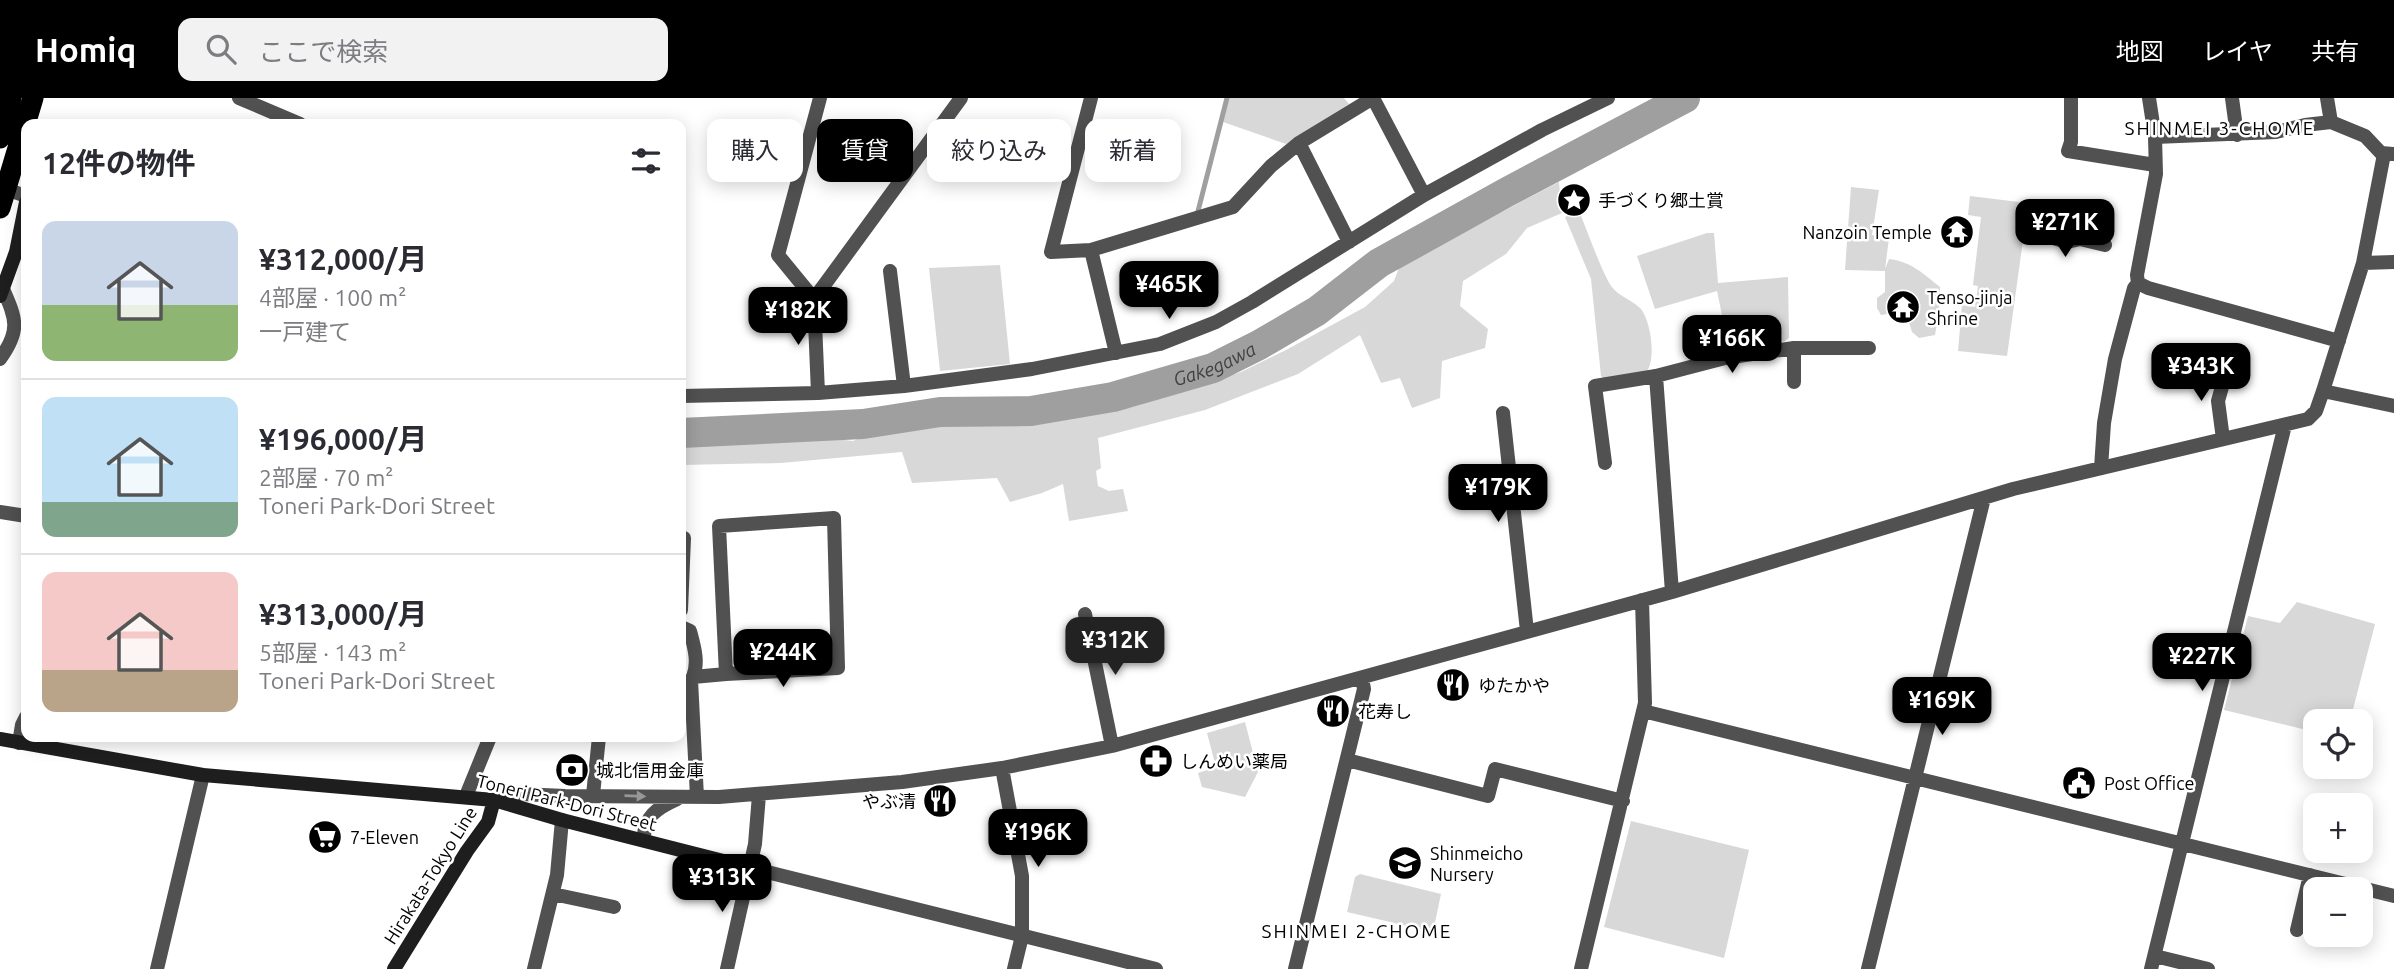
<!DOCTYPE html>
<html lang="ja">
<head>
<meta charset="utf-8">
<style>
  :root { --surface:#fff; --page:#f2f2f3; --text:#2b2b33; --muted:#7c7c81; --line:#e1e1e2; --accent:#000 }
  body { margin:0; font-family:Ubuntu,"Noto Sans JP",sans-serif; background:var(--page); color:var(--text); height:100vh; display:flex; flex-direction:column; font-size:26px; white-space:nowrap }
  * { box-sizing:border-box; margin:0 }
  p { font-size:23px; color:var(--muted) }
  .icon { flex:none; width:38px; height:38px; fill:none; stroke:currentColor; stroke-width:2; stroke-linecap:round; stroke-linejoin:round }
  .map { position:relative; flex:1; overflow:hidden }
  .side { position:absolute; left:21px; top:21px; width:665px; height:623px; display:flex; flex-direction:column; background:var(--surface); border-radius:14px; box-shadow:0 4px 18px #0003 }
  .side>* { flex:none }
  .hud { position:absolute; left:707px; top:21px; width:665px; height:63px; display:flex; gap:14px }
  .tools { position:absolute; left:2303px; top:611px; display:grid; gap:14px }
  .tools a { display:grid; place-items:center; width:70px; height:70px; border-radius:14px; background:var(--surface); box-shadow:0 4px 18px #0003; font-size:35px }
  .price { position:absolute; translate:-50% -60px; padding:0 16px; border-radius:14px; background:var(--accent); color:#fff; font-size:23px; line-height:46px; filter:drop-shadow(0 2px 4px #0008) }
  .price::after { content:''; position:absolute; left:50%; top:42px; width:21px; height:16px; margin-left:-10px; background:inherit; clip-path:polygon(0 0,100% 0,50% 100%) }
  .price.selected { background:#222; color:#fff }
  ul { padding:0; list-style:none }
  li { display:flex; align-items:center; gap:21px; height:175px; padding:0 21px }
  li+li { border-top:2px solid var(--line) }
  li span { display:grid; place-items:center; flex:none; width:196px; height:140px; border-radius:14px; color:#555 }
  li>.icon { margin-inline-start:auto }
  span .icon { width:84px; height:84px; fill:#fffc; stroke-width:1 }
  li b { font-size:30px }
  h2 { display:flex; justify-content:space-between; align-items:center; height:84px; padding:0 21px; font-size:30px }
  .tag { padding:0 24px; border-radius:14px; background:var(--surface); box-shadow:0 4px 18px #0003; font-size:24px; line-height:63px }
  .tag.selected { background:var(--accent); color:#fff }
  header { display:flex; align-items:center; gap:42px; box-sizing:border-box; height:98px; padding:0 35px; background:var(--accent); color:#fff }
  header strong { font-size:33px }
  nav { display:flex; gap:38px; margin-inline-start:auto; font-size:24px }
  .search { width:490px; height:63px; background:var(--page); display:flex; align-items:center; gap:18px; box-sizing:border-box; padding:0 24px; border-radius:14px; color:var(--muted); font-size:26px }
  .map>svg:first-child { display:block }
  .green { fill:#d8d8d8 }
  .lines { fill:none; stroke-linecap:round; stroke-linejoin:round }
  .stream { stroke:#9f9f9f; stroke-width:5 }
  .river { stroke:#9f9f9f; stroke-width:30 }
  .minor { stroke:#515151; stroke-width:14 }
  .tertiary { stroke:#515151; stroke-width:14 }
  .secondary { stroke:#1e1e1e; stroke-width:14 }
  .motorway { stroke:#000; stroke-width:21 }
  .oneway { fill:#979797 }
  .labels { text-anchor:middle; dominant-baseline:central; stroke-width:5; stroke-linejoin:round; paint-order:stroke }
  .poi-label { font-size:18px; fill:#000; stroke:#fff; text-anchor:start }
  .street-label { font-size:18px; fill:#000; stroke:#fff }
  .neighbourhood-label { font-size:19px; letter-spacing:2px; fill:#000; stroke:#fff }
  .water-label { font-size:19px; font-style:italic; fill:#404040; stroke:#fff }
</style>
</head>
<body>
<header>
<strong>Homiq</strong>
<div class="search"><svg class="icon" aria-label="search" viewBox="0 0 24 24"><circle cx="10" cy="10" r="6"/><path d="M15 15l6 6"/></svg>ここで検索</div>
<nav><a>地図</a><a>レイヤ</a><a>共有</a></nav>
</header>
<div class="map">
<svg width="2394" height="871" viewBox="0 0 2394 871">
  <rect width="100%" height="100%" fill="#fff"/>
  <path class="green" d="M1229,0H1344L1349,6L1286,46L1223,24Z
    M1559,84L1562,115L1527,130L1506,156L1463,183L1460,208L1488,231L1485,250L1442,263L1440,300L1412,310L1400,280L1381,285L1360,237L1298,276L1205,312L1098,340L1101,370L1096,373L1098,388L1109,393L1123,391L1128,413L1069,423L1063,386L1042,395L1010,404L997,380L912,385L902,354L781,365L681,367V342L818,339L853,343L882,330L1073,317L1133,309L1241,274L1286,252L1365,209L1394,183L1400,167Z
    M1851,89L1879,92L1872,137L1889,140L1885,171L1889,161C1910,163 1924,176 1940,189L1939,214L1935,237L1919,240L1912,234L1908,221L1913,214L1908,207C1898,210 1891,216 1881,217L1877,210V200L1885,194V173L1845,172Z
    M1970,98L2019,104L2026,108L2024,135L2007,258L1958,253L1962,207L1975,209L1978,188L1973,187L1981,119L1968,117Z
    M1579,113C1588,134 1600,170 1611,188C1619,199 1633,202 1641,211C1651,224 1656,260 1647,273L1604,281L1601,278L1591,181L1565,119Z
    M1707,135H1714L1718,185L1788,179L1789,240L1785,243L1729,251L1717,193L1655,211L1637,158Z
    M1000,167L1010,266L940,273L929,170Z
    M2297,504L2375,526L2350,623H2315V634L2224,612L2248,518L2280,525Z
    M1245,624L1258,674L1245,699L1202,689L1198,675L1216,669L1207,635Z
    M1631,723L1749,752L1724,860L1604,829Z
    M1360,776L1441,796L1433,834L1347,814L1355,779Z"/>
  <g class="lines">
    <path class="stream" d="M1197,117L1227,0"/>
    <path class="river" id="s1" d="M681,335L863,326L940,314L1031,313L1113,299L1213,270L1259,247L1317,213L1379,165L1507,94L1685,0"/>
    <path class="minor" d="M239,0L300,26
      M1091,0L1051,154L1091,152L1233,109L1271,68L1299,45L1373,0
      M1373,0L1424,97
      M2071,0V44L2068,53L2155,67
      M2149,0L2155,39L2156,76L2137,177L2138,185L2148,190L2339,243
      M2232,0L2237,37
      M2327,0L2331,24
      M2155,39L2276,34L2305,27L2331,24L2365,38L2381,55L2393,56
      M1299,45L1349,144
      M0,89L26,98
      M2033,134L2067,144L2080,141L2105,147
      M1091,152L1116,255
      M2363,165L2394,164
      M890,173L904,288
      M814,201L778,157L820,0
      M0,261C21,232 16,221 3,191
      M1656,278L1672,494
      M1794,284V250
      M2323,293L2394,308
      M818,295L814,201L961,0
      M681,298L818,295L904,288L1032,271L1160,246L1216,224L1252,204L1424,97L1542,32L1608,0
      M1503,315L1527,533
      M2223,341L2218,303L2227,271
      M1605,365L1595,288L1656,278L1725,260L1794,250H1869
      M2101,370L2104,325L2115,261L2134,190L2138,185
      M0,414L26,418
      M681,440H684L681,512
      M1085,516L1112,648
      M681,529L690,533C694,548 699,564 693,579
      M1643,613L2394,798
      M19,645L22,627L26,619
      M1347,662L1488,698L1495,671L1623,703
      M1002,670L1022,778V838L1014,871
      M593,697L599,639
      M466,698L490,639
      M697,699L691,582L693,579L726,576L719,428L834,420L838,570L726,576
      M494,702L521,696L565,698L719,699L902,684L1002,670L1112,648L1672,494L2013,391L2308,321L2316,313L2323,293L2363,165L2384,56
      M644,742C643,719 657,710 677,701
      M553,796L614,809
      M2297,832L2310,777
      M2155,858L2208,871
      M157,871L203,677
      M534,871L557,777L562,722
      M727,871L755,746L759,697
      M1295,871L1364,591L1362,580
      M1581,871L1645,605L1642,502
      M1868,871L1984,400
      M2151,871L2285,327"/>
    <path class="tertiary" d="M751,770L1156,871"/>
    <path class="secondary" d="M0,198L16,154L26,104
      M0,641L203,677L494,702L562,722L751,770
      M394,871L467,753L488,724L494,702"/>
    <path class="motorway" d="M0,40L11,0
      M0,110L33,0"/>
  </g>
  <defs><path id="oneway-solid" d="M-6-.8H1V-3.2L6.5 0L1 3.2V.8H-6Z" transform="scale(1.75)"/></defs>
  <use class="oneway" href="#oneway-solid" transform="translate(635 698) rotate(2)"/>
  <defs>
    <g id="sight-disc" transform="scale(1.75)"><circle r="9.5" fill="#000" stroke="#fff"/><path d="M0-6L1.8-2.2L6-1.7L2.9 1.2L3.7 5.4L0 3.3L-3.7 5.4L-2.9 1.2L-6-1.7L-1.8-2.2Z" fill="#fff"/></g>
    <g id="temple-disc" transform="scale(1.75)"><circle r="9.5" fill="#000" stroke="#fff"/><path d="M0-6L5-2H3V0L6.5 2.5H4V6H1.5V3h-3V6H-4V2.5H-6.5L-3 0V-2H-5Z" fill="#fff"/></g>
    <g id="restaurant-disc" transform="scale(1.75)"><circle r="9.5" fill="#000" stroke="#fff"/><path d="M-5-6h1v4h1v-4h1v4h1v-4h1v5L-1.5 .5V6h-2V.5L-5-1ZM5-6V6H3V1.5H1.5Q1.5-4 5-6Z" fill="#fff"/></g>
    <g id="pharmacy-disc" transform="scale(1.75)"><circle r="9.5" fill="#000" stroke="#fff"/><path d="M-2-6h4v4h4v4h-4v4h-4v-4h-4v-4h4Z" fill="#fff"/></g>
    <g id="bank-disc" transform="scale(1.75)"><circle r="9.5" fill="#000" stroke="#fff"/><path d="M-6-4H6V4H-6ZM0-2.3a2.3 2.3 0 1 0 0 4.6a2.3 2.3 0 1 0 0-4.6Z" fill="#fff"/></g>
    <g id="civic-disc" transform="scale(1.75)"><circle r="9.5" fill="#000" stroke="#fff"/><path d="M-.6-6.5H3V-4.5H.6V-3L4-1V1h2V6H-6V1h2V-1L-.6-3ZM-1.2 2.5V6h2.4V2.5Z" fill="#fff"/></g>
    <g id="supermarket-disc" transform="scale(1.75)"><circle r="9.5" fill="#000" stroke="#fff"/><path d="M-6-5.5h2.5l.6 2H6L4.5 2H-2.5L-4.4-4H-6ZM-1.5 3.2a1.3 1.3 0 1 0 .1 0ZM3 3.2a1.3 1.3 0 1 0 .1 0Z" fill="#fff"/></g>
    <g id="school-disc" transform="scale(1.75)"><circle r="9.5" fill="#000" stroke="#fff"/><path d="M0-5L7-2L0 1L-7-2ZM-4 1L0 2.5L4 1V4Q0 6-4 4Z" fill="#fff"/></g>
  </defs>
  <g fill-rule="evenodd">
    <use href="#sight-disc" x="1574" y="102"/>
    <use href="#temple-disc" x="1957" y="134"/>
    <use href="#temple-disc" x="1903" y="209"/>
    <use href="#restaurant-disc" x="1453" y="587"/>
    <use href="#restaurant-disc" x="1333" y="613"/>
    <use href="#pharmacy-disc" x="1156" y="663"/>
    <use href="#bank-disc" x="572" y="672"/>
    <use href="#civic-disc" x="2079" y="685"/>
    <use href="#restaurant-disc" x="940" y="703"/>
    <use href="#supermarket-disc" x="325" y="739"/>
    <use href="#school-disc" x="1405" y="765"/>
  </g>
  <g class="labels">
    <g class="poi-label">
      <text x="1598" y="102">手づくり郷土賞</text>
      <text x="1932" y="134" text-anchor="end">Nanzoin Temple</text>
      <text x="1927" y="199">Tenso-jinja<tspan x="1927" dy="21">Shrine</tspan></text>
      <text x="1478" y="587">ゆたかや</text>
      <text x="1358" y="613">花寿し</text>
      <text x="1180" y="663">しんめい薬局</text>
      <text x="596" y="672">城北信用金庫</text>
      <text x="2104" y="685">Post Office</text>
      <text x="916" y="703" text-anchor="end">やぶ清</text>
      <text x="350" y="739">7-Eleven</text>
      <text x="1430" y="755">Shinmeicho<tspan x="1430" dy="21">Nursery</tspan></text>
    </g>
    <g class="street-label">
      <text transform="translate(567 704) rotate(14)">Toneri Park-Dori Street</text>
      <text transform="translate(430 777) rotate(-58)">Hirakata-Tokyo Line</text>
    </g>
    <g class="neighbourhood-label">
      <text x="2220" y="30">SHINMEI 3-CHOME</text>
      <text x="1357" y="833">SHINMEI 2-CHOME</text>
    </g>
    <g class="water-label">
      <text stroke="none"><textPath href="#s1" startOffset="541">Gakegawa</textPath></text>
    </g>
  </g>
</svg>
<div class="tools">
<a><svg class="icon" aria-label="locate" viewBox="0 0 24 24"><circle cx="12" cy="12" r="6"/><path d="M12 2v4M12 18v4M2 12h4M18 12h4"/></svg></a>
<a>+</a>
<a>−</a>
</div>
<b class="price" style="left:2065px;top:161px">¥271K</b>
<b class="price" style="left:1169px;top:223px">¥465K</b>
<b class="price" style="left:798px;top:249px">¥182K</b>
<b class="price" style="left:1732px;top:277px">¥166K</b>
<b class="price" style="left:2201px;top:305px">¥343K</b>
<b class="price" style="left:1498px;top:426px">¥179K</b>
<b class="price selected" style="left:1115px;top:579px">¥312K</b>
<b class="price" style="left:783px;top:591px">¥244K</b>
<b class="price" style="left:2202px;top:595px">¥227K</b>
<b class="price" style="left:1942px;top:639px">¥169K</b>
<b class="price" style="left:1038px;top:771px">¥196K</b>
<b class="price" style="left:722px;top:816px">¥313K</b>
<div class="hud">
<a class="tag">購入</a>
<a class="tag selected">賃貸</a>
<a class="tag">絞り込み</a>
<a class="tag">新着</a>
</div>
<section class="side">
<h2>12件の物件<svg class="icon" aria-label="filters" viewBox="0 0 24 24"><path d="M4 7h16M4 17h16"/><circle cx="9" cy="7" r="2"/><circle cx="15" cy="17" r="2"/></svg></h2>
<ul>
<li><span style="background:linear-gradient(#c9d6e8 60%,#8fb573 0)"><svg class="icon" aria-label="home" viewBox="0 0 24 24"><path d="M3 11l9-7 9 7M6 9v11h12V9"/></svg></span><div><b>¥312,000/月</b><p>4部屋 · 100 m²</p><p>一戸建て</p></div></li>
<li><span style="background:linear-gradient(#bfe0f5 75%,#7fa58c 0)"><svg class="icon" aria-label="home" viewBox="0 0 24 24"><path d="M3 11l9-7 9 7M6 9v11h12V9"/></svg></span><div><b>¥196,000/月</b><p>2部屋 · 70 m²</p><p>Toneri Park-Dori Street</p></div></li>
<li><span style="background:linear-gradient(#f6c9c9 70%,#b9a48a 0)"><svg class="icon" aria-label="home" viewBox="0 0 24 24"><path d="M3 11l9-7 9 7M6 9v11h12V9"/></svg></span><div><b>¥313,000/月</b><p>5部屋 · 143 m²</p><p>Toneri Park-Dori Street</p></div></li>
</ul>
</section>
</div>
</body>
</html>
